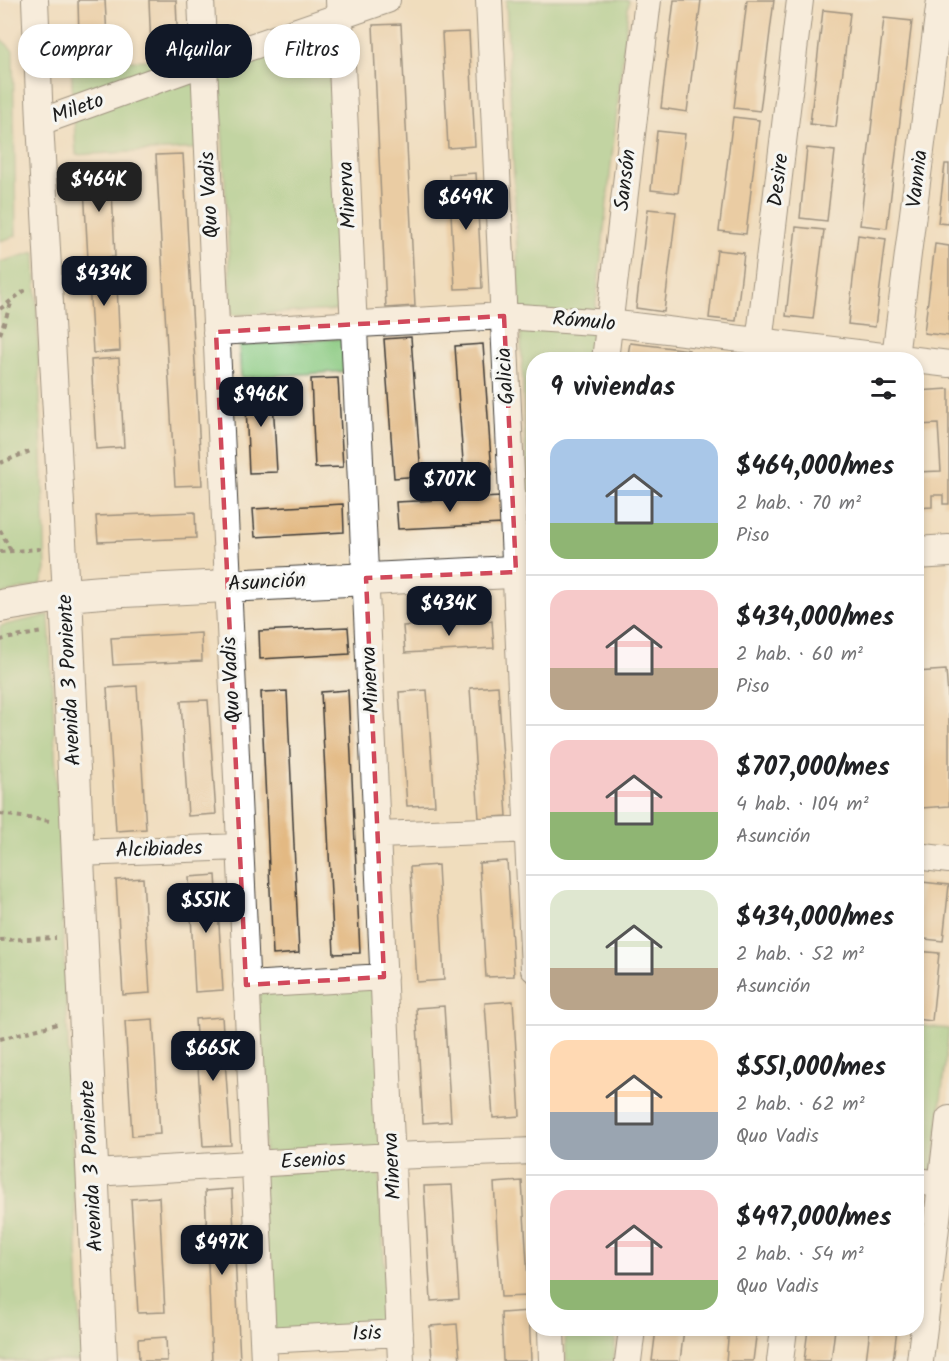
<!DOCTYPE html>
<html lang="es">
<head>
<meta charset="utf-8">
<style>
  :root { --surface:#fff; --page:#f2f2f2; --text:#202124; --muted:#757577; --line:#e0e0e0; --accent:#111827 }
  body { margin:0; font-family:Kalam,sans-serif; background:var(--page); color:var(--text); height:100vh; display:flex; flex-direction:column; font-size:22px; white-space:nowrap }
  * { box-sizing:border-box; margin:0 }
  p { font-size:20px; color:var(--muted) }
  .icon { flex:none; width:33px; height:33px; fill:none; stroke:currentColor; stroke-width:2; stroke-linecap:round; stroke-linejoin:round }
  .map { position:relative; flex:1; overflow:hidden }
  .panel { position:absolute; left:526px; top:352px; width:398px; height:984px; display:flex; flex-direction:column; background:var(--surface); border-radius:24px; box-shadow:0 3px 9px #0003 }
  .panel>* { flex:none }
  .banner { position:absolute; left:18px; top:24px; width:418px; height:54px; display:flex; gap:12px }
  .price { position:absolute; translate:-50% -51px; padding:0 14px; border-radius:12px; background:var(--accent); color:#fff; font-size:20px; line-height:39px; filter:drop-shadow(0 2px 3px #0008) }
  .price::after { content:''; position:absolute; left:50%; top:36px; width:18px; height:14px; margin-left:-9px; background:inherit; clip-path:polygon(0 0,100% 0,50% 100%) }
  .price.current { background:#222; color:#fff }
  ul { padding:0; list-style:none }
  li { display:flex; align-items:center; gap:18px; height:150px; padding:0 24px }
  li+li { border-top:2px solid var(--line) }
  li span { display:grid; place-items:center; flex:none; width:168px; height:120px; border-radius:18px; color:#555 }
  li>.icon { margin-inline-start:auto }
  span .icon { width:72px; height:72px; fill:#fffc; stroke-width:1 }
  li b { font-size:26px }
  h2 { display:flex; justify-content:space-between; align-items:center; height:72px; padding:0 24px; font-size:26px }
  .chip { padding:0 21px; border-radius:24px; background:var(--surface); box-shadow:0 3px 9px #0003; font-size:21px; line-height:54px }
  .chip.current { background:var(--accent); color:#fff }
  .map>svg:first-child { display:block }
  .green { fill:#8bca81; stroke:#54734e; stroke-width:1.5 }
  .building { fill:#e3b983 }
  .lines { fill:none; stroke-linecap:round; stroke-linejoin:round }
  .minor-casing { stroke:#3c3934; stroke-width:28 }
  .tertiary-casing { stroke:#3c3934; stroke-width:34 }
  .path { stroke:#3c3934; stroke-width:4; stroke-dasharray:4.5 4.5; stroke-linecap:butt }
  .minor { stroke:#fff; stroke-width:26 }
  .tertiary { stroke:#fff; stroke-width:32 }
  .marked { fill:none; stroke:#d1495b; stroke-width:4.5; stroke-dasharray:12 8; stroke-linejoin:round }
  .labels { text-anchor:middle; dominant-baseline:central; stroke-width:6; stroke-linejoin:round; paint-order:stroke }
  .street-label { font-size:21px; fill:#1c1c1c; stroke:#f6f6f2 }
</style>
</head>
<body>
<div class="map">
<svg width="949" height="1361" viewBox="0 0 949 1361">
  <rect width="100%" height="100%" fill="#f6f6f2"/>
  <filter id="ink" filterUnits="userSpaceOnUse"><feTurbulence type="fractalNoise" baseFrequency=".0167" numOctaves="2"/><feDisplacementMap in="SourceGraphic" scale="12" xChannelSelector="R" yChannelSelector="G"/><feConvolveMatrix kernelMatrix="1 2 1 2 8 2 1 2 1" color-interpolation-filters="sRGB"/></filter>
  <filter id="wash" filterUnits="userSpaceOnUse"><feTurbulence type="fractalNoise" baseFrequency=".008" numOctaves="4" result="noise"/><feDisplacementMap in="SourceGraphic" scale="24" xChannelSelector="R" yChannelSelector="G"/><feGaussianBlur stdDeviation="1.35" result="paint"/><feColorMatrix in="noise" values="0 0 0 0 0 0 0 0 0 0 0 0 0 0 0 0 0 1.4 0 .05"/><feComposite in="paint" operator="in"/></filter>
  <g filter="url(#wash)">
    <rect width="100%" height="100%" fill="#f0ddbd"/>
    <path class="green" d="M506,0H629L590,360H534V546H530Z
      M0,38L13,50L16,236L0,241Z
      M328,38L342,310L232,315L219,71Z
      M198,57L203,148L76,155L71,64Z
      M35,252L46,570L41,584L0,595V262Z
      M348,338L350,371L241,378L239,345Z
      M49,615L82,1361H0V626Z
      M381,986L390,1150L265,1156L256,993Z
      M917,1025L949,1029L933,1172L917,1170Z
      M379,1167L388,1326L267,1332L259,1174Z
      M565,1329H616L614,1361H566Z"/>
    <g id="blocks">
      <path class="building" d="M78,0H105L107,37L79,38Z
        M149,0H176L178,49H151Z
        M674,0H701L687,112L661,108Z
        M747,0H774L760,111L734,108Z
        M823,10L850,13L836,127L810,124Z
        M884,18L912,21L887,228L860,225Z
        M401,24L415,306L386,308L373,25Z
        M469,32L475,146L448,148L442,33Z
        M733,117L759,120L746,234L719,231Z
        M657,131L685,134L678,193L651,190Z
        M807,148L835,151L827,221L800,218Z
        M183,154L202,485L175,486L156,155Z
        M945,164H949V224L938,223Z
        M111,168L115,257L88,259L83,169Z
        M476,173L482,288L455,289L449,175Z
        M648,209L676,212L664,312L636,308Z
        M796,227L824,230L813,319L786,316Z
        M858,235L886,239L875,327L848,324Z
        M935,244L949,246V336L924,333Z
        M717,250L744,253L736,321L709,318Z
        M116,262L120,351L93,353L88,263Z
        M411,337L421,476L394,478L384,339Z
        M630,343L689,350L688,360H627Z
        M483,344L492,474L464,476L455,346Z
        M119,358L124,447L96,449L91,360Z
        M338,378L343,467L315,468L311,379Z
        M272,382L277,472L249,473L245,384Z
        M949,389V504H943V495H932V507L916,508V472L941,471L938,424L916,425V391Z
        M501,497L503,524L398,529L396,502Z
        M343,504L344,532L255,537L253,509Z
        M195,512L196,538L98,542L96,516Z
        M492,621L494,648L405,653L403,626Z
        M348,627L350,654L260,659L259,631Z
        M201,633L202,661L113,665L111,638Z
        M946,670L949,708V806L921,808L916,744V672Z
        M137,686L146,829L116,831L107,688Z
        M498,686L507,816L479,818L470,688Z
        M348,690L360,953L334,954L321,692Z
        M427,690L435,805L407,806L399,692Z
        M287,691L299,953L273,955L261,692Z
        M208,700L216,814L188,816L181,701Z
        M507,861L514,976L486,977L479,863Z
        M438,865L444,980L417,982L410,867Z
        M216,875L223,990L195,992L189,877Z
        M143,878L150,993L123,995L116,880Z
        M922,882L949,885L943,941L916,938Z
        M916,951L939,953L932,1021L916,1019Z
        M513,1001L520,1116L493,1118L485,1003Z
        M444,1006L451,1121L423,1123L416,1008Z
        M222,1017L231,1145L203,1146L195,1019Z
        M153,1019L160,1134L132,1136L125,1021Z
        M522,1181L529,1296L501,1297L494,1183Z
        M452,1185L459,1299L431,1301L424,1186Z
        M232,1189L240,1361H212L205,1191Z
        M159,1197L165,1312L138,1313L131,1199Z
        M529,1311L531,1361H503L501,1313Z
        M457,1324L460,1361H432L430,1326Z
        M656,1329H684L680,1361H652Z
        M729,1329H757L753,1361H726Z
        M808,1329H835L831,1361H804Z
        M870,1329H897L893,1361H866Z
        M166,1337L167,1361H139L138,1339Z"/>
    </g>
  </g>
  <g filter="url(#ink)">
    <use href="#blocks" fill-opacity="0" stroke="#3c3934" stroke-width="1.5"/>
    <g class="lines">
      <g class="minor-casing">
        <path id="minor" d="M35,0L40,122L66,595
          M201,0L264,1361
          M339,0L401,1361
          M489,0L534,969
          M40,122L204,63L387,0
          M216,332L504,316L609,323L949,364
          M895,357L940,0
          M605,360L648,0
          M757,360L800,0
          M378,835L534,829
          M78,853L240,847
          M916,856L949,860
          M246,985L384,977
          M93,1173L392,1156L534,1151
          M916,1181L949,1185
          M551,1329L552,1361
          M263,1340L400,1333
          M628,1361L632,1329
          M780,1361L784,1329
          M920,1361L949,1119"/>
      </g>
      <g class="tertiary-casing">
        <path id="tertiary" d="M916,553L949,551
          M66,595L101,1361
          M0,606L66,595L103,592L534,571"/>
      </g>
      <path class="path" d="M0,309L24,291V293
        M0,334L12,301
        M0,463L33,450
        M0,530L11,551
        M0,552L39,549L38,546
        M0,640L42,632
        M0,814L50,821
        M0,940L56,938
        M0,1039L57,1024"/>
      <use href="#minor" class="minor"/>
      <use href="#tertiary" class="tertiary"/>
    </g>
  </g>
  <path d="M0 0H949V1361H0ZM504,316L516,572L366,578L384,977L246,985L216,332Z" fill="#f0ddbd" fill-opacity=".55" fill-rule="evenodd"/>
  <path class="marked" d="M504,316L516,572L366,578L384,977L246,985L216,332Z"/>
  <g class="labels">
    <g class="street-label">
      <text transform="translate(78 109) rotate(-20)">Mileto</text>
      <text transform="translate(918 179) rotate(-83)">Vannia</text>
      <text transform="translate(626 180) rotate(-83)">Sansón</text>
      <text transform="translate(779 180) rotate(-83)">Desire</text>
      <text transform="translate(210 195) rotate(-93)">Quo Vadis</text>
      <text transform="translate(348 195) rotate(-93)">Minerva</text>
      <text transform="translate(584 322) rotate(5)">Rómulo</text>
      <text transform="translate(506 376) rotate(-93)">Galicia</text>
      <text transform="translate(267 583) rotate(-3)">Asunción</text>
      <text transform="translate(70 680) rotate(-93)">Avenida 3 Poniente</text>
      <text transform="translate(232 680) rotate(-93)">Quo Vadis</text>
      <text transform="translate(371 680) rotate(-93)">Minerva</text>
      <text transform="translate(159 850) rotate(-2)">Alcibiades</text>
      <text transform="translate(313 1161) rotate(-3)">Esenios</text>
      <text transform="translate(92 1166) rotate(-93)">Avenida 3 Poniente</text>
      <text transform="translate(393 1166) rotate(-93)">Minerva</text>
      <text transform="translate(367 1334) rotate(-3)">Isis</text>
    </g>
  </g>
</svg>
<b class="price current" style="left:99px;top:213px">$464K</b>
<b class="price" style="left:466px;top:231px">$649K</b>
<b class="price" style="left:104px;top:307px">$434K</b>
<b class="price" style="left:261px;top:428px">$946K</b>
<b class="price" style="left:450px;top:513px">$707K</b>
<b class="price" style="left:449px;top:637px">$434K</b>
<b class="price" style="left:206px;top:934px">$551K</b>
<b class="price" style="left:213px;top:1082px">$665K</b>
<b class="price" style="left:222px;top:1276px">$497K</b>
<div class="banner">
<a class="chip">Comprar</a>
<a class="chip current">Alquilar</a>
<a class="chip">Filtros</a>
</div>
<section class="panel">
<h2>9 viviendas<svg class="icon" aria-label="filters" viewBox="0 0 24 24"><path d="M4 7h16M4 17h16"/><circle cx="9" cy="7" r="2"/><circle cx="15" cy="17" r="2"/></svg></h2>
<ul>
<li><span style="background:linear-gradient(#a9c7e8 70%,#8fb573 0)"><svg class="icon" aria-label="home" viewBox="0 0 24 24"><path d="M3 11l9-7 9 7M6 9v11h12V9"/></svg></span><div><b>$464,000/mes</b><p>2 hab. · 70 m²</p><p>Piso</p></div></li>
<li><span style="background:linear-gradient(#f6c9c9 65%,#b9a48a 0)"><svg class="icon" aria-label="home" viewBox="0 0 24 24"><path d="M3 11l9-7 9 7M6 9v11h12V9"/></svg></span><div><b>$434,000/mes</b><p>2 hab. · 60 m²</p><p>Piso</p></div></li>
<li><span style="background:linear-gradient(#f6c9c9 60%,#8fb573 0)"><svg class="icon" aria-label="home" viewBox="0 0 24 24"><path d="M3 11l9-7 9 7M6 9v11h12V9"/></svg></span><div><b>$707,000/mes</b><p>4 hab. · 104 m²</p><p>Asunción</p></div></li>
<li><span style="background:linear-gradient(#dfe7d0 65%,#b9a48a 0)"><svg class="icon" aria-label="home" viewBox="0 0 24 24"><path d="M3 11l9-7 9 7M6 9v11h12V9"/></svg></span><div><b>$434,000/mes</b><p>2 hab. · 52 m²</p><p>Asunción</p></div></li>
<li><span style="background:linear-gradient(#ffd9b3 60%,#9aa5b1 0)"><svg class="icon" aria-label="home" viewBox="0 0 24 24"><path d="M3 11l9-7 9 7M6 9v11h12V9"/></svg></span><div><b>$551,000/mes</b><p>2 hab. · 62 m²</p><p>Quo Vadis</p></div></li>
<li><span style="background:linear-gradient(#f6c9c9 75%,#8fb573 0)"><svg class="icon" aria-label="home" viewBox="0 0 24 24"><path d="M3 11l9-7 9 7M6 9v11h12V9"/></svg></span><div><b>$497,000/mes</b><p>2 hab. · 54 m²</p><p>Quo Vadis</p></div></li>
</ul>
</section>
</div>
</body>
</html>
